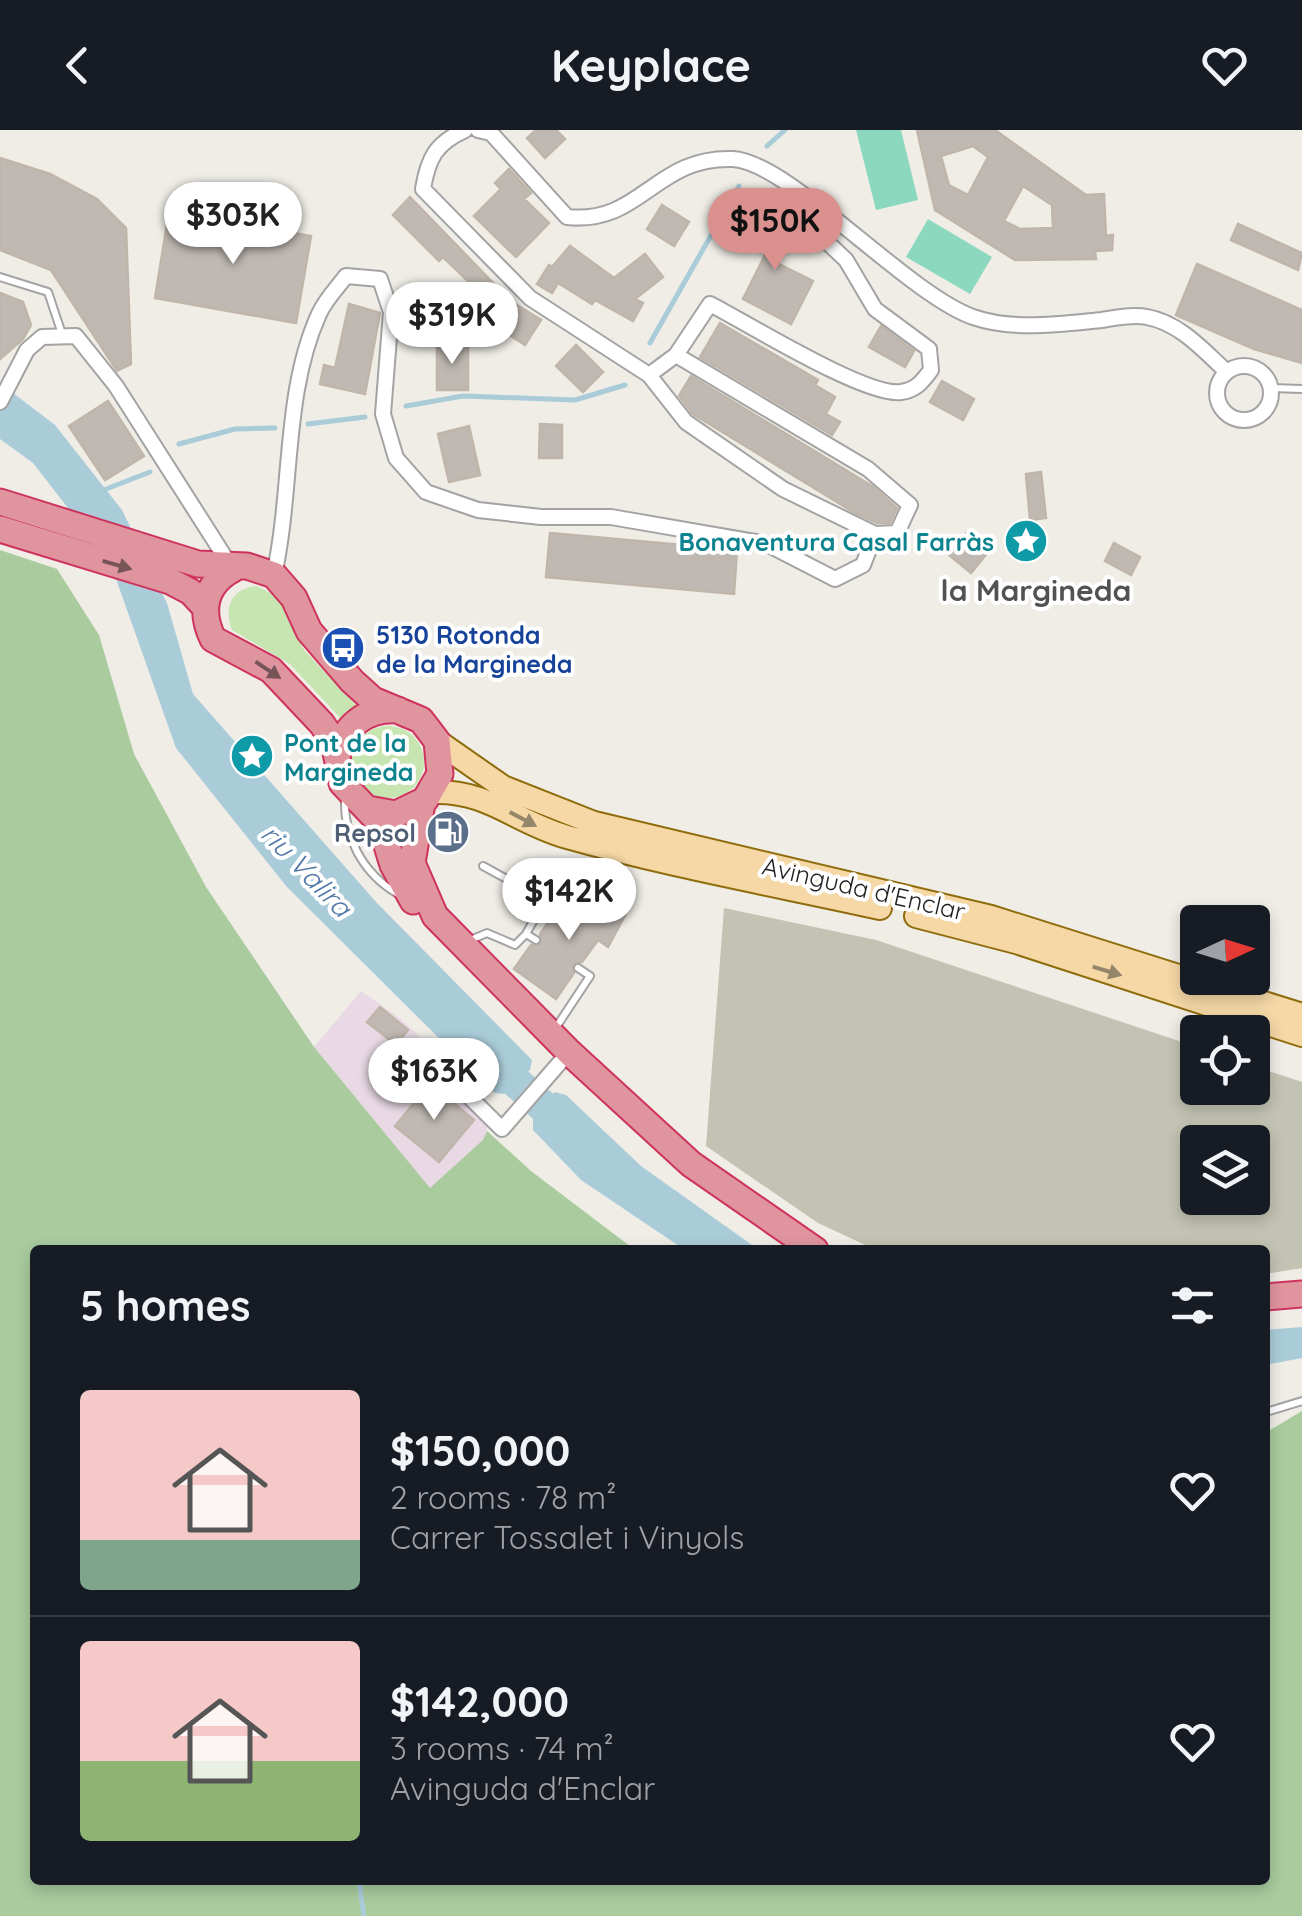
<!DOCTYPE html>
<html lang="en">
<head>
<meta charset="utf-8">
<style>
  :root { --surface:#171b24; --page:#20242c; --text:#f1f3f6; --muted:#9ea1a6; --line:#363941; --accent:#da918e }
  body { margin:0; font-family:Quicksand,sans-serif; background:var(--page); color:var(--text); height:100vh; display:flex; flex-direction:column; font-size:38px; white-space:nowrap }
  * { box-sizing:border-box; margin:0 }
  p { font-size:32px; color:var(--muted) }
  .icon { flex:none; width:55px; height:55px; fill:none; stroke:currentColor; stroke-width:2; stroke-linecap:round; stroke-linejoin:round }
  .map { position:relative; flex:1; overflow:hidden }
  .drawer { position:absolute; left:30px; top:1115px; width:1240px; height:640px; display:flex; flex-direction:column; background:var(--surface); border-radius:10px; box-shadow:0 5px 15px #0003 }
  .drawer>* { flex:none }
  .needle { width:65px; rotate:86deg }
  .controls { position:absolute; left:1180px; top:775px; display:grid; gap:20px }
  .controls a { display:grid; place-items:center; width:90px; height:90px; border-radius:10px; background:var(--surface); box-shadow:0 5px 15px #0003; font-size:50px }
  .price { position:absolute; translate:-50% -85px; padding:0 22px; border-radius:35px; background:#fff; color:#222; font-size:32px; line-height:65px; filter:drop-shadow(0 2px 5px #0008) }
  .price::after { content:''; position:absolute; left:50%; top:60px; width:30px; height:22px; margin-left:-15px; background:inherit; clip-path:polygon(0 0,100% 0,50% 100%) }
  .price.active { background:var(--accent); color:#111 }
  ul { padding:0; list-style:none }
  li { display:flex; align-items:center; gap:30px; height:250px; padding:0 50px }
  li+li { border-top:2px solid var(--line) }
  li span { display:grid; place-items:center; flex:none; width:280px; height:200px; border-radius:10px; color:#555 }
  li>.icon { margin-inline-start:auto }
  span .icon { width:120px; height:120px; fill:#fffc; stroke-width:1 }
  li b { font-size:42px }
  h2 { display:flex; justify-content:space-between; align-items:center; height:120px; padding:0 50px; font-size:42px }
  header { display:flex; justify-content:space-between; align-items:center; height:130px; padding:0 50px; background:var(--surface); font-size:45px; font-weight:700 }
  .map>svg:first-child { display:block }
  .industrial { fill:#e8d9e4 }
  .construction { fill:#c2c3b2; fill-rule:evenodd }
  .grass { fill:#c7e5b0 }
  .forest { fill:#a9cb9e }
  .pitch { fill:#8bd8bf }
  .water { fill:#aaccd9 }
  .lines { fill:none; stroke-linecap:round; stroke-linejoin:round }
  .stream { stroke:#aaccd9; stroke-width:5 }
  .river { stroke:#aaccd9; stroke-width:32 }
  .building { fill:#c0b9b3; stroke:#c0b5aa; stroke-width:2.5; fill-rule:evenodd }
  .lane-casing { stroke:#a3a3a3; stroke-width:10 }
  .street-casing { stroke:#a3a3a3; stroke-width:18 }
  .primary-casing { stroke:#8f6c0c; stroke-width:26 }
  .highway-casing { stroke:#ce335e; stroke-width:29 }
  .lane { stroke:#fff; stroke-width:6 }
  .street { stroke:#fff; stroke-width:14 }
  .primary { stroke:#f5d8a6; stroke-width:22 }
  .highway { stroke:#e0949e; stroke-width:25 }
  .oneway { fill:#765458 }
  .oneway2 { fill:#958569 }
  .labels { text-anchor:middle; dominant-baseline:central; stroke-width:8; stroke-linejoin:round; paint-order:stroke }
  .culture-label { font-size:25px; font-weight:bold; fill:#0d838f; stroke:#fff; text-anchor:end }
  .transit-label { font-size:25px; font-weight:bold; fill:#164399; stroke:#fff; text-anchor:start }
  .service-label { font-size:25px; font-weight:bold; fill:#4e5e75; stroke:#fff; text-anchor:end }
  .street-label { font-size:25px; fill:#1f1f1f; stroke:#fff }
  .water-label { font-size:28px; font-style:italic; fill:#5278a8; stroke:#fff }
  .quarter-label { font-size:30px; font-weight:bold; fill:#525252; stroke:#fff }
</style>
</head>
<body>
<header><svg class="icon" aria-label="back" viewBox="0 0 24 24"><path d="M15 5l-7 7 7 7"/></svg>Keyplace<svg class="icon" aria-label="heart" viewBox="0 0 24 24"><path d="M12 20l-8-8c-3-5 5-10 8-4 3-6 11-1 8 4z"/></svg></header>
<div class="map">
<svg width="1302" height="1786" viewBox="0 0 1302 1786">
  <rect width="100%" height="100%" fill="#efede6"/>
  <path class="industrial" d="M361,861L402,890L492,977L484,1010L430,1059L314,917Z"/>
  <path class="construction" d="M724,778L876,810L1197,917L1198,958H1252L1253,936L1302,952V1138L1265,1144V1120H876L818,1093L706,1016ZM1198,1012H1252V1068H1198Z"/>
  <path class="grass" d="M257,456L279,468L304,520L358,577L344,592L290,534L232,500C223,478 232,458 257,456Z
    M352 632a36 36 0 1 1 72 0a36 36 0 1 1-72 0Z"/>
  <path class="forest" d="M0,420L57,439L99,505L134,624L206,757L314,917L430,1058L483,1010L487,1001L531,1041L635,1120H35V1750H1265V1303L1302,1281V1786H0Z"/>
  <path class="pitch" d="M856,0H901L918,70L876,80Z
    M928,89L992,127L970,164L906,127Z"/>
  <path class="water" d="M0,253L55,295L122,380L167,473L193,564L376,772L532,930L530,940L504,964L495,963L477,946L287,757L176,618L110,432L33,333L0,309Z
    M555,962L566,965L641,1036L759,1120H685L581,1050L533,1000V985Z
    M1302,1197V1228L1265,1235V1200Z"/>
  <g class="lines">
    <path class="stream" d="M767,16L785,0
      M650,213L739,56
      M406,276L463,266L575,270L625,255
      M308,294L365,287
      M179,314L235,299L275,298
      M101,361L150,342
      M359,1750L364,1786"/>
    <path class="river" d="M486,925L576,1006"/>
  </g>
  <path class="building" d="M536,0H556L565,9L545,28L527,8Z
    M917,0H995L1086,65L1104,64L1106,106L1113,105L1112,120L1095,121L1096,129L1015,130L935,80ZM973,16L988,27L968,65L949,55L941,26ZM1023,56L1052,75L1053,98L1020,99L1004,91Z
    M0,28L50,44L97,69L126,98L131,234L117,241L51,140L0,120Z
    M509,39L531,63L524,69L549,93L516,127L474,86L501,59L495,53Z
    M410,67L496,156L493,160L541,190L525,215L489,192L494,185L463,156L468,151L443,127L439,131L393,85Z
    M662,75L689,92L674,116L647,99Z
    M752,75L792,103L775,132L813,151L791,194L743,169L773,109L743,91Z
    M169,82L311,106L296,193L155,168Z
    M1238,94L1302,123L1298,140L1231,110Z
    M570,116L614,148L645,124L663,147L635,169L643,173L633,191L595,170L592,174L558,153L552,163L537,154L549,135L552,137Z
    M1197,134L1302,180V233L1254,219L1176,185Z
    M0,163L23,172L31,195L23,209L0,229Z
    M349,174L380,183L365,264L320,254L324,235L335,238Z
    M720,193L818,250L815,255L835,267L826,284L840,292L832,305L700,227Z
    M881,196L914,221L905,237L869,217Z
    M437,213H468V260H437Z
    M576,215L603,242L583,262L556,236Z
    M691,246L872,356L897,378L890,393H877L855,383L693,284L679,266Z
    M942,251L974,269L963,290L930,272Z
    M108,271L144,326L105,350L69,296Z
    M540,294L562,295V328H539Z
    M469,296L480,345L449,352L438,304Z
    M1041,342L1046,388L1030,390L1026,344Z
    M967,402L989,421L971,443L948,424Z
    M550,403L737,420L734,464L546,447Z
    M1114,413L1140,427L1131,445L1105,431Z
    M566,767L628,780L608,817L598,810L582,832L573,833L574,843L556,869L514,839L531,815L541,814L540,804Z
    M380,877L408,900L396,915L367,892Z
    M430,954L474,990L439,1032L395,996Z"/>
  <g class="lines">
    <g class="lane-casing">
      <path id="lane" d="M0,147L48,162L62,204
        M1271,258L1302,259
        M345,666C343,706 362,743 398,764
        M483,736L545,770L526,804
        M468,811L487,803L515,815L526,804L536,810
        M555,899L590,846L578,838
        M1266,1282L1302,1271"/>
    </g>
    <g class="street-casing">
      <path id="street" d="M465,0C436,13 428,28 423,59L530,168L649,245L686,292L783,359L875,404L897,403L910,375L868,339L676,225L649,245
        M478,0L491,3L567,87C641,95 655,26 733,29C789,32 906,163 973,187C1013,201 1061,194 1102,190C1115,188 1133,184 1147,187C1180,193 1204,221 1227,242
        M676,225L710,174C747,193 866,267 901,262C916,260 922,252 931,240L929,219L875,179L846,130L827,112L762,71
        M1217 263a27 27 0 1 1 54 0a27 27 0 1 1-54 0Z
        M0,272L27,220L42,207L76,206L116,256L230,435
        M274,445C293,360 283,263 319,184C325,170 337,158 346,146L380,149L391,182L383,284L396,328L426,362L478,380L541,387H611L767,414L835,449L863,435L875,404
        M423,921L502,999L569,922"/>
    </g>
    <g class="primary-casing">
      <path id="primary" d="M437,611L503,657L594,693L991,787L1302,885
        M432,662C489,660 514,692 567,707C670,736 776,755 880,778
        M916,786L1016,812L1302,905"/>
    </g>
    <g class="highway-casing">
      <path id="highway" d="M0,372L198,434L247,436L274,445L294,468L309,501L352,551L373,570L421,590L437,611L440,644L425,670L396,684L368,679
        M0,399L170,451L191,462L205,477
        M233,439C205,454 199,480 213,509L271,540L322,594L334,612L342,653L380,693L393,735L413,771
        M337,627C343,596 366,578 398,580
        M422,673L412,733L435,786L569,922L691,1034L815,1120
        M1265,1167L1302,1164"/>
    </g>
    <use href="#lane" class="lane"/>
    <use href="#street" class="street"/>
    <use href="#primary" class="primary"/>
    <use href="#highway" class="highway"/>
  </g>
  <defs><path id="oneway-solid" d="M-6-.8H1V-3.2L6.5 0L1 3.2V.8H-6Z" transform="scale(2.5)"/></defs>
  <g class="oneway">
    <use href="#oneway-solid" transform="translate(117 435) rotate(16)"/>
    <use href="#oneway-solid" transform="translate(268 540) rotate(34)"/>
  </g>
  <g class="oneway2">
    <use href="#oneway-solid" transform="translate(523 689) rotate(28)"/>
    <use href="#oneway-solid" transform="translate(1107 841) rotate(17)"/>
  </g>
  <defs>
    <g id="sight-disc" transform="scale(2.25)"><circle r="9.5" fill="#0f9aa8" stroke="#fff"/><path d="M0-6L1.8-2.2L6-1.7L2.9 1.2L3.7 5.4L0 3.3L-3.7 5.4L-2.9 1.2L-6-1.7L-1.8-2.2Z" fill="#fff"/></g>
    <g id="bus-disc" transform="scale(2.25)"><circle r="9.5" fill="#1a4fb4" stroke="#fff"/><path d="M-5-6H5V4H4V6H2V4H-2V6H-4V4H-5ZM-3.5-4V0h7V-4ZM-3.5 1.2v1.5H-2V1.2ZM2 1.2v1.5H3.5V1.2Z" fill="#fff"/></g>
    <g id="fuel-disc" transform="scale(2.25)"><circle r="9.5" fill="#5c6f8a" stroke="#fff"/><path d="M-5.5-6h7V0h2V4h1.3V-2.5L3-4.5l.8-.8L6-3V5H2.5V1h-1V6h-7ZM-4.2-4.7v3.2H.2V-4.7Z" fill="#fff"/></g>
  </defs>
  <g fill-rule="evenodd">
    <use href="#sight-disc" x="1026" y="411"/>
    <use href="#bus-disc" x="343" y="518"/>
    <use href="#sight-disc" x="252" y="626"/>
    <use href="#fuel-disc" x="448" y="702"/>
  </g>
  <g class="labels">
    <g class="culture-label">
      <text x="994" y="411">Bonaventura Casal Farràs</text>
      <text x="284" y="612" text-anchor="start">Pont de la<tspan x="284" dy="29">Margineda</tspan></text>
    </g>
    <g class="transit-label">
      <text x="376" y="504">5130 Rotonda<tspan x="376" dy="29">de la Margineda</tspan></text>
    </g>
    <g class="service-label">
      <text x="416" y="702">Repsol</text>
    </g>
    <g class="street-label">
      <text transform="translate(864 758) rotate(13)">Avinguda d'Enclar</text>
    </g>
    <g class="water-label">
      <text transform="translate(307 740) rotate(46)">riu Valira</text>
    </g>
    <g class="quarter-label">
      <text x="1036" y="460">la Margineda</text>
    </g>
  </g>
</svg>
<div class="controls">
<a><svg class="needle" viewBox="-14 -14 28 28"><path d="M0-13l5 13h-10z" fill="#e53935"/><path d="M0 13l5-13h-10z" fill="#9ea1a6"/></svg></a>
<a><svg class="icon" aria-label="locate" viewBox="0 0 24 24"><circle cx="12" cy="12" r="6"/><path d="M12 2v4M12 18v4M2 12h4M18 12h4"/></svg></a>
<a><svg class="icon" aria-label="layers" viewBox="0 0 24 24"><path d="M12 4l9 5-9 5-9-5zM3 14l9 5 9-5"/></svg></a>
</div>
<b class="price" style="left:233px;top:137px">$303K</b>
<b class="price active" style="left:775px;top:143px">$150K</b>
<b class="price" style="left:452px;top:237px">$319K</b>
<b class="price" style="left:569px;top:813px">$142K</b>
<b class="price" style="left:434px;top:993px">$163K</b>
<section class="drawer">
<h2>5 homes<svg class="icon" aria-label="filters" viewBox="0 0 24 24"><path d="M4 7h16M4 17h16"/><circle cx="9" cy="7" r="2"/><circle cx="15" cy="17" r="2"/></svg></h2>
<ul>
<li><span style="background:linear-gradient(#f6c9c9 75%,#7fa58c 0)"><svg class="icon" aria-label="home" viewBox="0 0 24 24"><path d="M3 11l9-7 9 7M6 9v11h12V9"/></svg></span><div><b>$150,000</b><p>2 rooms · 78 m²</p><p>Carrer Tossalet i Vinyols</p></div><svg class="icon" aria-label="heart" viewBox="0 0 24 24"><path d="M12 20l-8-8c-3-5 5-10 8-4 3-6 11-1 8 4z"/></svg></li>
<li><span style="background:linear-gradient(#f6c9c9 60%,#8fb573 0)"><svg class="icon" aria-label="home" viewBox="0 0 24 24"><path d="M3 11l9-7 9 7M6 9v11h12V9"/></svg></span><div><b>$142,000</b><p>3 rooms · 74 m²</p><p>Avinguda d'Enclar</p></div><svg class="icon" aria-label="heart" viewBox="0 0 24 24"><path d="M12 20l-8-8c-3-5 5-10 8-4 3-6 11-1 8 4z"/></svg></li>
</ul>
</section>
</div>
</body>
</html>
